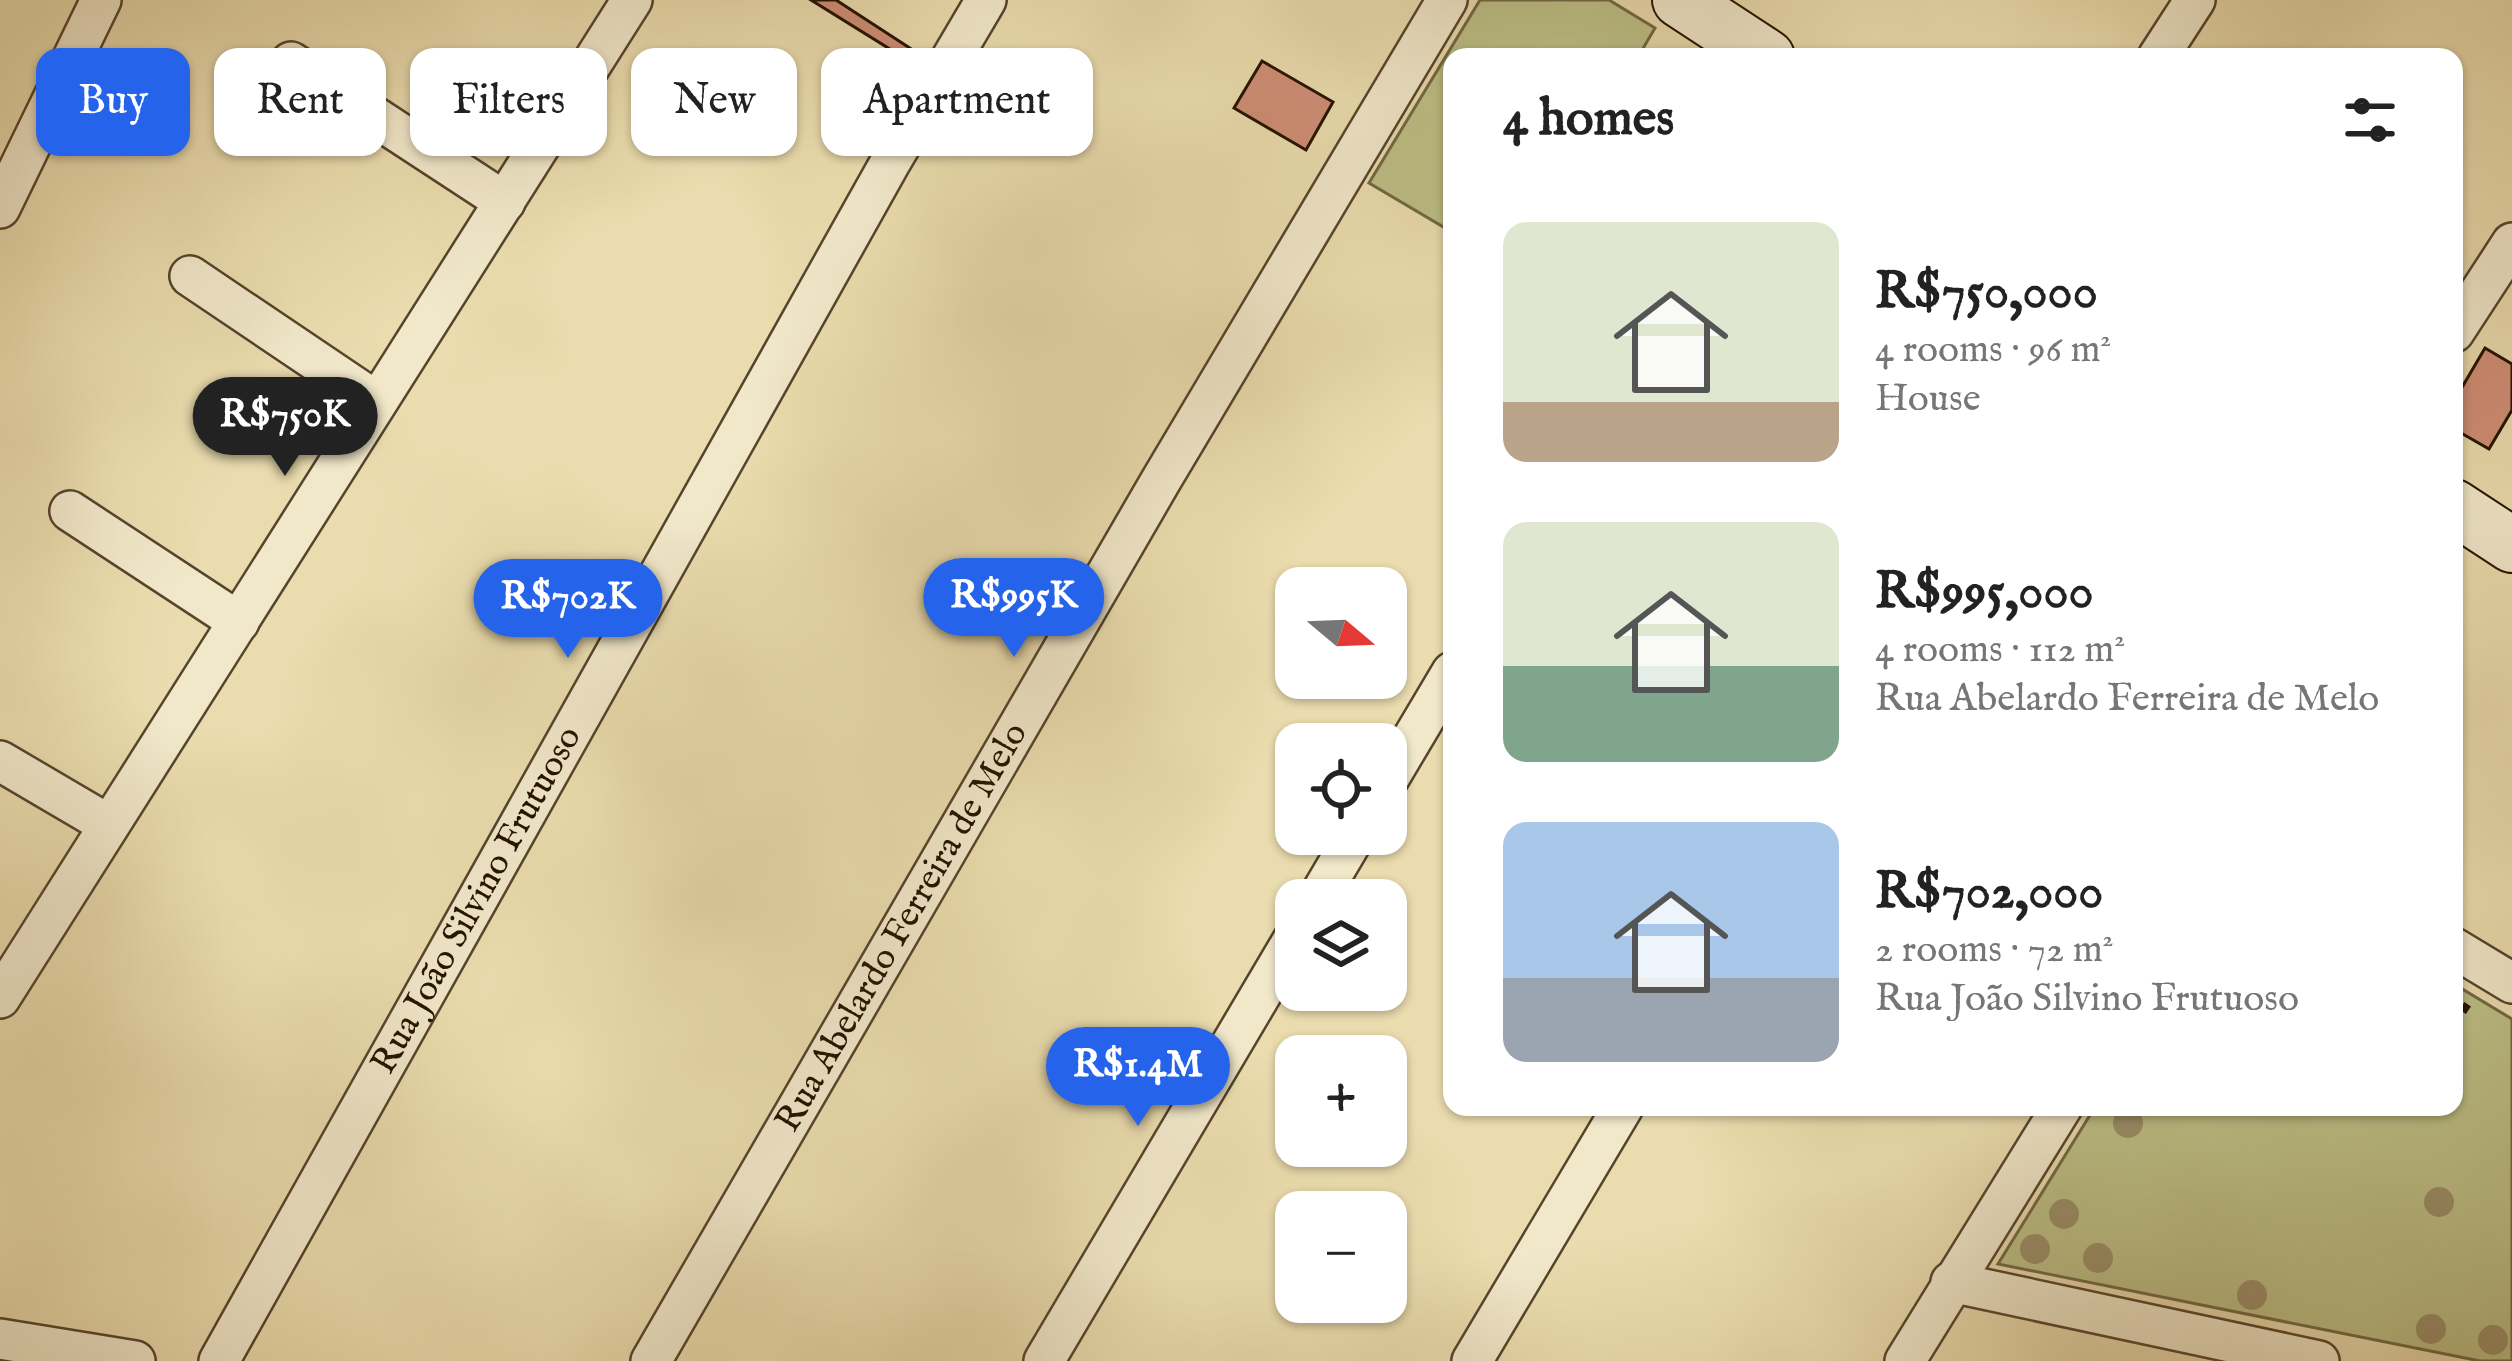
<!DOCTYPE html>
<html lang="en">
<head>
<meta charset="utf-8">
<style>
  :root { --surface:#fff; --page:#f6f6f6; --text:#222; --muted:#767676; --accent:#2563eb }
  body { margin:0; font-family:"IM FELL English",serif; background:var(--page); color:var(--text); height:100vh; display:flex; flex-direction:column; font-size:45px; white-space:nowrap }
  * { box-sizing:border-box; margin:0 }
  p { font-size:39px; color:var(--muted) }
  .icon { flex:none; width:66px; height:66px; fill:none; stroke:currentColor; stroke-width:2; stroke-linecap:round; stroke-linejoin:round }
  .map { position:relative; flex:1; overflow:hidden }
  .sheet { position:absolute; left:1443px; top:48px; width:1020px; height:1068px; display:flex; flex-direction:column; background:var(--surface); border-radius:24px; box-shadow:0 3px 9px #0004 }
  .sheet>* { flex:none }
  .hud { position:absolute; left:36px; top:48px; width:1140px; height:108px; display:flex; gap:24px }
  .needle { width:78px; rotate:109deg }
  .buttons { position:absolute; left:1275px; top:567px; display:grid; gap:24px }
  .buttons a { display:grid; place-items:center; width:132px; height:132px; border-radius:24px; background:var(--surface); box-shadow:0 3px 9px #0004; font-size:60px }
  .price { position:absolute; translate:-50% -102px; padding:0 27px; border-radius:42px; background:var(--accent); color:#fff; font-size:39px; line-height:78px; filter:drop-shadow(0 3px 6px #0008) }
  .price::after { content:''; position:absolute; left:50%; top:72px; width:36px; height:27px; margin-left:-18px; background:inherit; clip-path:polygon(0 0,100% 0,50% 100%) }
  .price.on { background:#222; color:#fff }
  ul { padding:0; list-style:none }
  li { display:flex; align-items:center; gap:36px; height:300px; padding:0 60px }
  li span { display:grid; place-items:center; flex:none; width:336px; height:240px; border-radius:24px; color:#555 }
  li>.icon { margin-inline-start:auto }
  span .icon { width:144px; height:144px; fill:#fffc; stroke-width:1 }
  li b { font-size:51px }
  h2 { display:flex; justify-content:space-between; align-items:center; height:144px; padding:0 60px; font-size:51px }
  .tag { padding:0 42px; border-radius:24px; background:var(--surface); box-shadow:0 3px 9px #0004; font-size:42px; line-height:108px }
  .tag.on { background:var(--accent); color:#fff }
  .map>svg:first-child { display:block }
  .green { fill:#bcbf86; stroke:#706843; stroke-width:3 }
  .building { fill:#cf8e76; stroke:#241200; stroke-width:3 }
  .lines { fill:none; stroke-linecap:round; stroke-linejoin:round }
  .minor-casing { stroke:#56442c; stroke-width:44 }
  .secondary-casing { stroke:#241200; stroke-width:58 }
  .path { stroke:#241200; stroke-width:8; stroke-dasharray:9 6; stroke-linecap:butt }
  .minor { stroke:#f1e8ca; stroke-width:39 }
  .secondary { stroke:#f1e8ca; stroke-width:54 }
  .tree { fill:#9a8e68 }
  .labels { text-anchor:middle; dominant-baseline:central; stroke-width:10; stroke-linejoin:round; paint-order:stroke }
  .street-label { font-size:36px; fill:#241200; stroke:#f1e8ca }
</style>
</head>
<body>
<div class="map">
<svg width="2512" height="1361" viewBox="0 0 2512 1361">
  <rect width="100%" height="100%" fill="#eadcae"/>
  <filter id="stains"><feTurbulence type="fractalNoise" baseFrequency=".00167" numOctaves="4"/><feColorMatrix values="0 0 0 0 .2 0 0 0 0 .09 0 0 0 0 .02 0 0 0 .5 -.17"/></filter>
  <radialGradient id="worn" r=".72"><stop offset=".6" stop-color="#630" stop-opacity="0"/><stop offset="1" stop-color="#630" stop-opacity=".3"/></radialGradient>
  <path class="green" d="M1480,0H1609L1655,28L1638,57H1452V232L1369,183Z
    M2454,984L2512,1019V1361H2480L1998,1264L2095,1107H2454Z"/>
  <path class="building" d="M811,0H836L919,54L914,64Z
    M1262,61L1333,102L1306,150L1234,108Z
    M2485,348L2512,364V410L2489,449L2454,429V401Z"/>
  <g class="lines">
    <g class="minor-casing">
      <g id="minor">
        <path d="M2158,57L2195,0"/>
        <path d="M291,62L505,202"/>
        <path d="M0,208L101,0"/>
        <path d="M190,276L377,402"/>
        <path d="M2454,332L2512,243"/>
        <path d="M70,511L239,622"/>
        <path d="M0,761L109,825"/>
        <path d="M1386,783L1452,672"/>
        <path d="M1317,900L1356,834"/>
        <path d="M2454,948L2512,983"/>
        <path d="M0,998L632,0"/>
        <path d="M1951,1282L2319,1361"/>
        <path d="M0,1339L135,1361"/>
        <path id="s1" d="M219,1361L891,161L986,0"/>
        <path id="s2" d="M651,1361L1160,482L1447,0"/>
        <path d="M1044,1361L1296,935"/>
        <path d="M1472,1361L1623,1107"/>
        <path d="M1905,1361L2062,1107"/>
      </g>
    </g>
    <g class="secondary-casing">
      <path id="secondary" d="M1680,0L1767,57
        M2454,507L2512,545"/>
    </g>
    <path class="path" d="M2454,1024L2470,1001"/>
    <use href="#minor" class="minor"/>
    <use href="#secondary" class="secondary"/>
  </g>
  <g class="tree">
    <circle cx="2128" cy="1123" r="15"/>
    <circle cx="2439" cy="1202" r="15"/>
    <circle cx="2064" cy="1214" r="15"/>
    <circle cx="2035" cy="1249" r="15"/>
    <circle cx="2098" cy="1258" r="15"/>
    <circle cx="2252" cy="1295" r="15"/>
    <circle cx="2431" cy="1329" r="15"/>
    <circle cx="2493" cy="1340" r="15"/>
  </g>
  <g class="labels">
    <g class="street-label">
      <text stroke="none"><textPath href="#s1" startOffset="528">Rua João Silvino Frutuoso</textPath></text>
      <text stroke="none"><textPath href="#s2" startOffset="501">Rua Abelardo Ferreira de Melo</textPath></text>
    </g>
  </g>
  <rect width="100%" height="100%" filter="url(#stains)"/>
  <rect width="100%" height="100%" fill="url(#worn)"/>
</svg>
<div class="buttons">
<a><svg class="needle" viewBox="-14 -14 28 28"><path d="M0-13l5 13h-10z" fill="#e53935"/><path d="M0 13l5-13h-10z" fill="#767676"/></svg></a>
<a><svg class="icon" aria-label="locate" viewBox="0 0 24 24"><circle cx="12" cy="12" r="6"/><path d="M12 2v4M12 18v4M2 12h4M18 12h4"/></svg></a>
<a><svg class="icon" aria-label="layers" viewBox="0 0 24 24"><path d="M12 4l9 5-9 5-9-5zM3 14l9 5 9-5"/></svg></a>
<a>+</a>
<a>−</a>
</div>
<b class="price on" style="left:285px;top:479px">R$750K</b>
<b class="price" style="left:1014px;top:660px">R$995K</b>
<b class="price" style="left:568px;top:661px">R$702K</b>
<b class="price" style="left:1138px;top:1129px">R$1.4M</b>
<div class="hud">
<a class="tag on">Buy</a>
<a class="tag">Rent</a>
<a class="tag">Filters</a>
<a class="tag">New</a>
<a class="tag">Apartment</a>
</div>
<section class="sheet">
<h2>4 homes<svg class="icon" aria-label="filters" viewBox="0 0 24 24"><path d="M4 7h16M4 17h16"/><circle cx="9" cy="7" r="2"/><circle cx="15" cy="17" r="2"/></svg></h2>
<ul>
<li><span style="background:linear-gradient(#dfe7d0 75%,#b9a48a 0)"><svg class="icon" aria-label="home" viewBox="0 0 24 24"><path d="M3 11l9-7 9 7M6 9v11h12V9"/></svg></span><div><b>R$750,000</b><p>4 rooms · 96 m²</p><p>House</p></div></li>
<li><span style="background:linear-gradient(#dfe7d0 60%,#7fa58c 0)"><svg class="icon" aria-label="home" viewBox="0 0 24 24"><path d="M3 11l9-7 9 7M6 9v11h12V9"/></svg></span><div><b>R$995,000</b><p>4 rooms · 112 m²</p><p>Rua Abelardo Ferreira de Melo</p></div></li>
<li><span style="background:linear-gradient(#a9c7e8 65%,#9aa5b1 0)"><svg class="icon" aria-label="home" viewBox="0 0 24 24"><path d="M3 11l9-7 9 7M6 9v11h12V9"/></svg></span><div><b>R$702,000</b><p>2 rooms · 72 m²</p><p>Rua João Silvino Frutuoso</p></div></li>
</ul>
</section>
</div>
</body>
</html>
